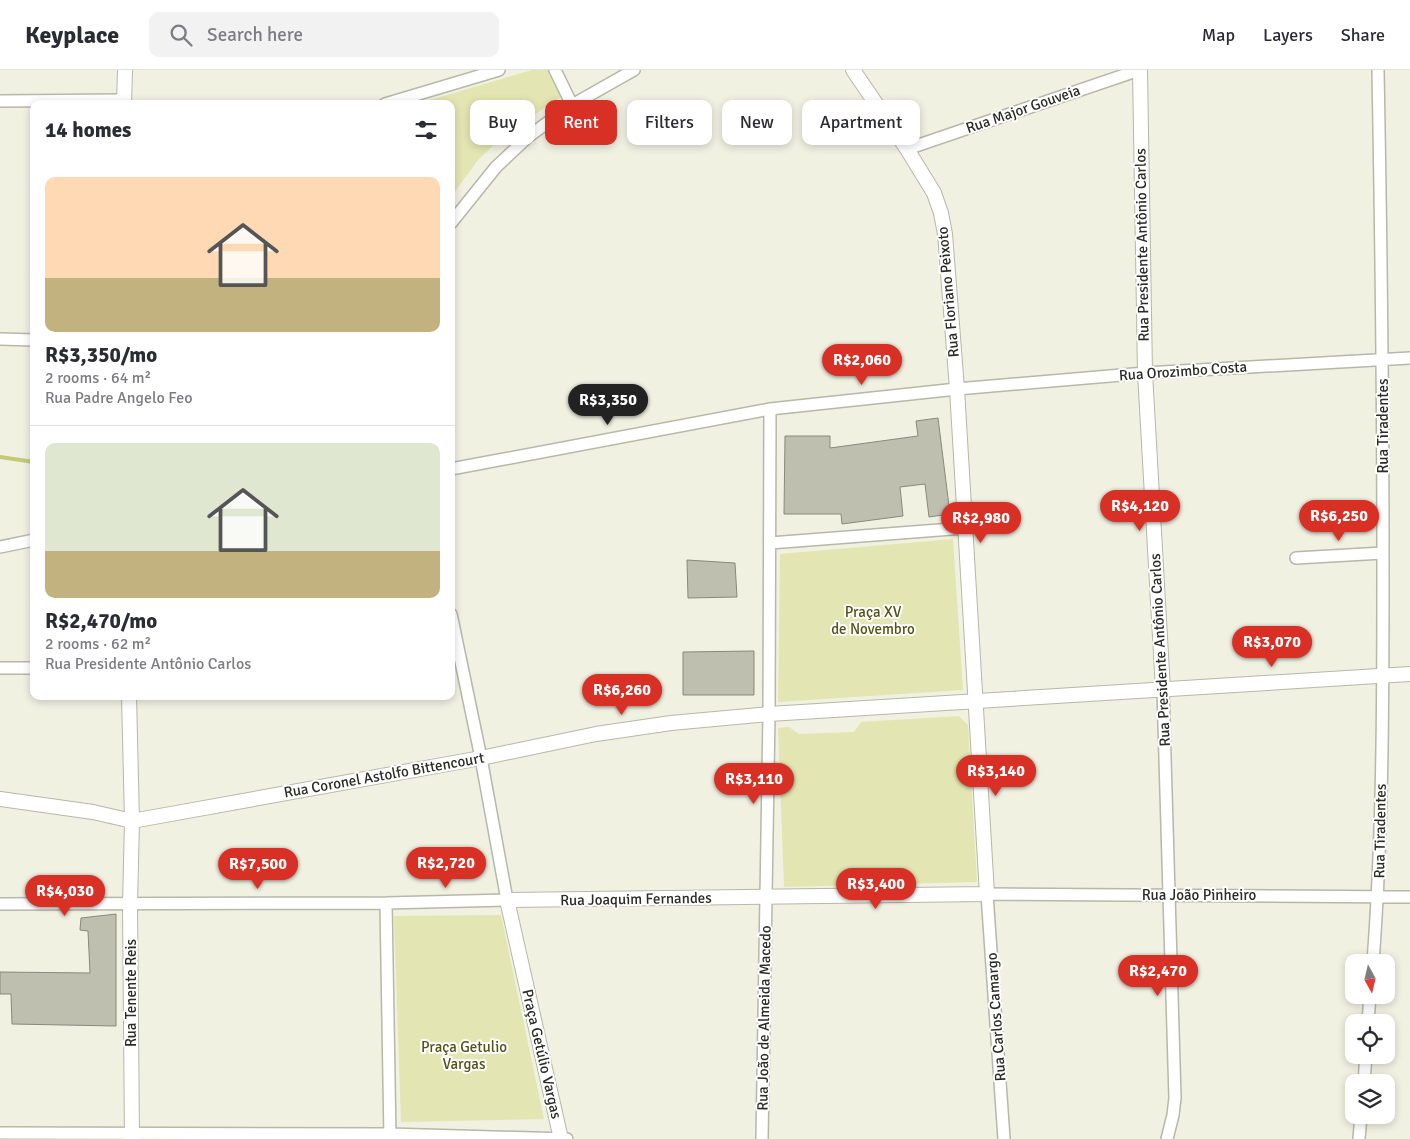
<!DOCTYPE html>
<html lang="en">
<head>
<meta charset="utf-8">
<style>
  :root { --surface:#fff; --page:#f2f2f3; --text:#2b2b33; --muted:#7c7c81; --line:#e1e1e2; --accent:#d93025 }
  body { margin:0; font-family:Signika,sans-serif; background:var(--page); color:var(--text); height:100vh; display:flex; flex-direction:column; font-size:19px; white-space:nowrap }
  * { box-sizing:border-box; margin:0 }
  p { font-size:16px; color:var(--muted) }
  .icon { flex:none; width:28px; height:28px; fill:none; stroke:currentColor; stroke-width:2; stroke-linecap:round; stroke-linejoin:round }
  .map { position:relative; flex:1; overflow:hidden }
  .details { position:absolute; left:30px; top:30px; width:425px; height:600px; display:flex; flex-direction:column; background:var(--surface); border-radius:10px; box-shadow:0 2px 8px #0003 }
  .details>* { flex:none }
  .guide { position:absolute; left:470px; top:30px; width:475px; height:45px; display:flex; gap:10px }
  .needle { width:32px; rotate:172deg }
  .tools { position:absolute; left:1345px; top:884px; display:grid; gap:10px }
  .tools a { display:grid; place-items:center; width:50px; height:50px; border-radius:10px; background:var(--surface); box-shadow:0 2px 8px #0003; font-size:25px }
  .price { position:absolute; translate:-50% -42px; padding:0 11px; border-radius:18px; background:var(--accent); color:#fff; font-size:16px; line-height:32px; filter:drop-shadow(0 1px 2px #0008) }
  .price::after { content:''; position:absolute; left:50%; top:30px; width:15px; height:11px; margin-left:-8px; background:inherit; clip-path:polygon(0 0,100% 0,50% 100%) }
  .price.active { background:#222; color:#fff }
  ul { padding:0; list-style:none }
  li { display:grid; align-content:center; gap:10px; height:265px; padding:0 15px }
  li+li { border-top:1px solid var(--line) }
  li span { display:grid; place-items:center; height:155px; border-radius:10px; color:#555 }
  li>.icon { margin-inline-start:auto }
  span .icon { width:90px; height:90px; fill:#fffc; stroke-width:1 }
  li b { font-size:21px }
  h2 { display:flex; justify-content:space-between; align-items:center; height:60px; padding:0 15px; font-size:21px }
  .pill { padding:0 18px; border-radius:10px; background:var(--surface); box-shadow:0 2px 8px #0003; font-size:18px; line-height:45px }
  .pill.active { background:var(--accent); color:#fff }
  header { display:flex; align-items:center; gap:30px; box-sizing:border-box; height:70px; padding:0 25px; background:var(--surface); border-bottom:1px solid var(--line) }
  header strong { font-size:24px }
  nav { display:flex; gap:28px; margin-inline-start:auto; font-size:18px }
  .search { width:350px; height:45px; background:var(--page); display:flex; align-items:center; gap:12px; box-sizing:border-box; padding:0 18px; border-radius:10px; color:var(--muted); font-size:19px }
  .map>svg:first-child { display:block }
  .green { fill:#e3e6b2 }
  .lines { fill:none; stroke-linecap:round; stroke-linejoin:round }
  .stream { stroke:#c5c976; stroke-width:4 }
  .building { fill:#bebfaf; stroke:#88897a }
  .minor-casing { stroke:#b6b8a8; stroke-width:14 }
  .tertiary-casing { stroke:#b6b8a8; stroke-width:16 }
  .minor { stroke:#fff; stroke-width:11 }
  .tertiary { stroke:#fff; stroke-width:14 }
  .labels { text-anchor:middle; dominant-baseline:central; stroke-width:4; stroke-linejoin:round; paint-order:stroke }
  .street-label { font-size:15px; fill:#2c2c26; stroke:#fff }
  .park-label { font-size:15px; fill:#525316; stroke:#fff }
</style>
</head>
<body>
<header>
<strong>Keyplace</strong>
<div class="search"><svg class="icon" aria-label="search" viewBox="0 0 24 24"><circle cx="10" cy="10" r="6"/><path d="M15 15l6 6"/></svg>Search here</div>
<nav><a>Map</a><a>Layers</a><a>Share</a></nav>
</header>
<div class="map">
<svg width="1410" height="1069" viewBox="0 0 1410 1069">
  <rect width="100%" height="100%" fill="#f0f1e1"/>
  <path class="green" d="M532,0H548L561,27L504,65L478,90L451,127V34H416Z
    M953,469L963,620L778,632L780,484Z
    M959,646L968,655L977,812L784,817L778,658L789,657L799,664L854,662L861,652Z
    M501,845L544,1049L401,1052L394,846Z"/>
  <g class="lines">
    <path class="stream" d="M0,387L34,392"/>
  </g>
  <path class="building" d="M938,348L950,444L929,447L925,414L900,417L903,446L842,454L841,444H784L785,366H830V378L918,366L916,351Z
    M687,490L735,493L737,527L688,528Z
    M754,581V625H683V582Z
    M116,844V956L12,954L11,924H0V902L90,903L88,861L80,860L81,848Z"/>
  <g class="lines">
    <g class="minor-casing">
      <path id="minor" d="M555,0L572,35
        M0,31L124,30
        M385,34L499,0
        M907,79L1139,0
        M451,153L496,97L529,66L572,35L634,0
        M0,269L34,270
        M451,399L770,339L957,319L1145,303L1410,288
        M770,473L965,458
        M0,477L34,470
        M1296,488L1383,483
        M0,598H34
        M1163,620L1175,1028L1173,1045L1167,1069
        M386,833L390,1069
        M0,834L386,833L507,830L481,688L451,544
        M1373,892C1383,760 1383,626 1383,493C1383,329 1381,165 1378,0
        M1368,952L1370,925
        M1364,1012L1366,985
        M0,1063L390,1064L567,1069
        M762,1069L769,644L770,339
        M1004,1069L987,824L1410,827
        M1359,1069L1361,1045"/>
    </g>
    <g class="tertiary-casing">
      <path id="tertiary" d="M1140,0L1145,303L1163,620
        M124,34L125,0
        M129,626L132,751L130,834L132,1069
        M0,729L93,742L132,751L481,688L596,664L671,653L769,644L1410,604
        M561,1069L507,830L987,824L957,319L945,164L941,143L934,123L907,79L853,0"/>
    </g>
    <use href="#minor" class="minor"/>
    <use href="#tertiary" class="tertiary"/>
  </g>
  <g class="labels">
    <g class="street-label">
      <text transform="translate(1023 39) rotate(-19)">Rua Major Gouveia</text>
      <text transform="translate(1142 175) rotate(-91)">Rua Presidente Antônio Carlos</text>
      <text transform="translate(948 222) rotate(-95)">Rua Floriano Peixoto</text>
      <text transform="translate(1183 301) rotate(-4)">Rua Orozimbo Costa</text>
      <text transform="translate(1383 356) rotate(-90)">Rua Tiradentes</text>
      <text transform="translate(1160 580) rotate(-93)">Rua Presidente Antônio Carlos</text>
      <text transform="translate(384 705) rotate(-10)">Rua Coronel Astolfo Bittencourt</text>
      <text transform="translate(1380 761) rotate(-89)">Rua Tiradentes</text>
      <text x="1199" y="825">Rua João Pinheiro</text>
      <text transform="translate(636 829) rotate(-1)">Rua Joaquim Fernandes</text>
      <text transform="translate(131 923) rotate(-90)">Rua Tenente Reis</text>
      <text transform="translate(996 947) rotate(-94)">Rua Carlos Camargo</text>
      <text transform="translate(764 948) rotate(-89)">Rua João de Almeida Macedo</text>
      <text transform="translate(542 984) rotate(77)">Praça Getúlio Vargas</text>
    </g>
    <g class="park-label">
      <text x="873" y="542">Praça XV<tspan x="873" dy="17">de Novembro</tspan></text>
      <text x="464" y="977">Praça Getulio<tspan x="464" dy="17">Vargas</tspan></text>
    </g>
  </g>
</svg>
<div class="tools">
<a><svg class="needle" viewBox="-14 -14 28 28"><path d="M0-13l5 13h-10z" fill="#e53935"/><path d="M0 13l5-13h-10z" fill="#7c7c81"/></svg></a>
<a><svg class="icon" aria-label="locate" viewBox="0 0 24 24"><circle cx="12" cy="12" r="6"/><path d="M12 2v4M12 18v4M2 12h4M18 12h4"/></svg></a>
<a><svg class="icon" aria-label="layers" viewBox="0 0 24 24"><path d="M12 4l9 5-9 5-9-5zM3 14l9 5 9-5"/></svg></a>
</div>
<b class="price" style="left:862px;top:316px">R$2,060</b>
<b class="price active" style="left:608px;top:356px">R$3,350</b>
<b class="price" style="left:1140px;top:462px">R$4,120</b>
<b class="price" style="left:1339px;top:472px">R$6,250</b>
<b class="price" style="left:981px;top:474px">R$2,980</b>
<b class="price" style="left:1272px;top:598px">R$3,070</b>
<b class="price" style="left:622px;top:646px">R$6,260</b>
<b class="price" style="left:996px;top:727px">R$3,140</b>
<b class="price" style="left:754px;top:735px">R$3,110</b>
<b class="price" style="left:446px;top:819px">R$2,720</b>
<b class="price" style="left:258px;top:820px">R$7,500</b>
<b class="price" style="left:876px;top:840px">R$3,400</b>
<b class="price" style="left:65px;top:847px">R$4,030</b>
<b class="price" style="left:1158px;top:927px">R$2,470</b>
<div class="guide">
<a class="pill">Buy</a>
<a class="pill active">Rent</a>
<a class="pill">Filters</a>
<a class="pill">New</a>
<a class="pill">Apartment</a>
</div>
<section class="details">
<h2>14 homes<svg class="icon" aria-label="filters" viewBox="0 0 24 24"><path d="M4 7h16M4 17h16"/><circle cx="9" cy="7" r="2"/><circle cx="15" cy="17" r="2"/></svg></h2>
<ul>
<li><span style="background:linear-gradient(#ffd9b3 65%,#c2b280 0)"><svg class="icon" aria-label="home" viewBox="0 0 24 24"><path d="M3 11l9-7 9 7M6 9v11h12V9"/></svg></span><div><b>R$3,350/mo</b><p>2 rooms · 64 m²</p><p>Rua Padre Angelo Feo</p></div></li>
<li><span style="background:linear-gradient(#dfe7d0 70%,#c2b280 0)"><svg class="icon" aria-label="home" viewBox="0 0 24 24"><path d="M3 11l9-7 9 7M6 9v11h12V9"/></svg></span><div><b>R$2,470/mo</b><p>2 rooms · 62 m²</p><p>Rua Presidente Antônio Carlos</p></div></li>
</ul>
</section>
</div>
</body>
</html>
